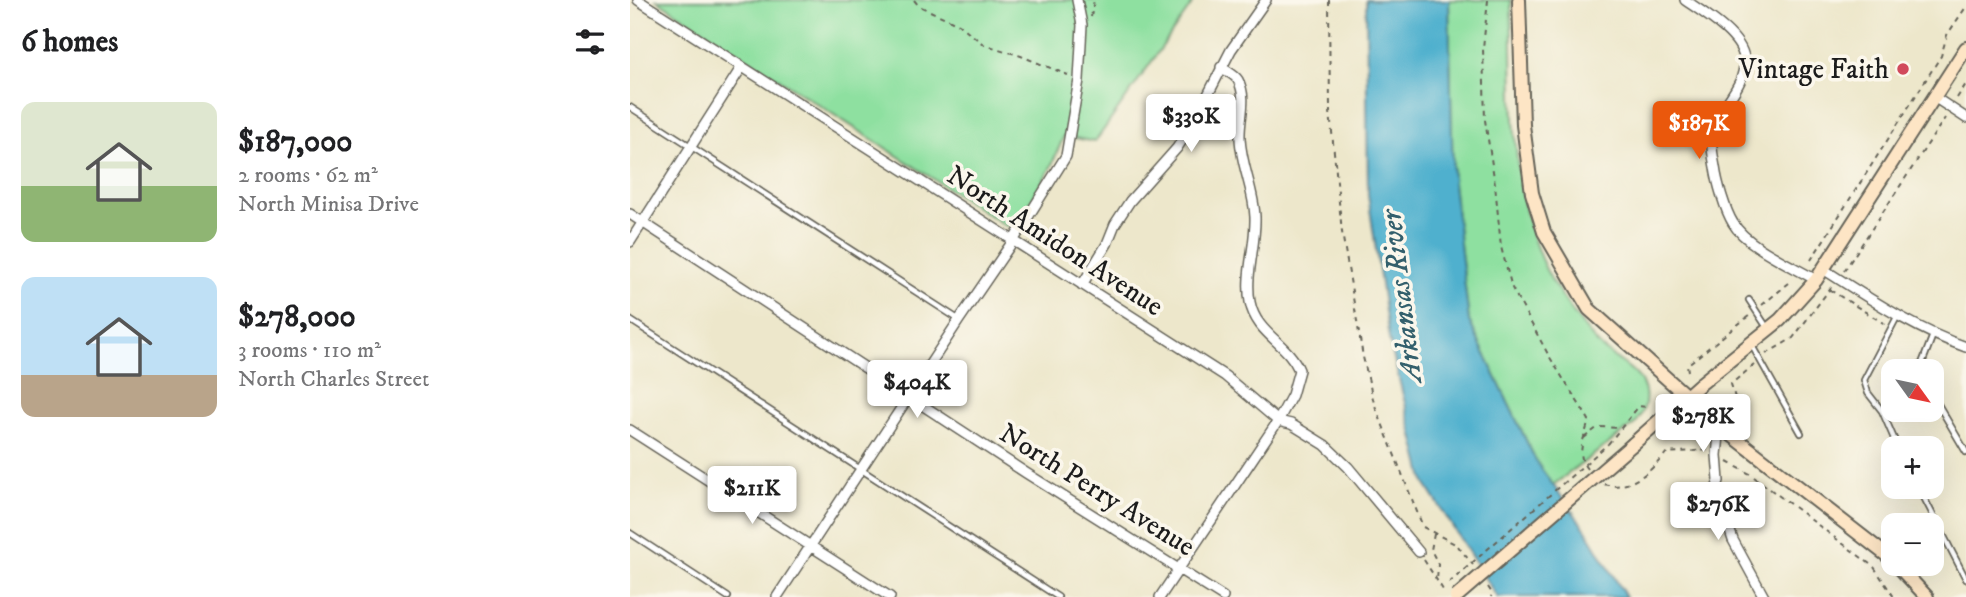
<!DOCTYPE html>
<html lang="en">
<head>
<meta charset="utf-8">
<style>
  :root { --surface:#fff; --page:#f2f2f2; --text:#202124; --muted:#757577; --accent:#ea580c }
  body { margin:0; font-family:"IM FELL DW Pica",serif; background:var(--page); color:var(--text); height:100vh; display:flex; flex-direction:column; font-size:26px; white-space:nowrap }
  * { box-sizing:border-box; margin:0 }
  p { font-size:23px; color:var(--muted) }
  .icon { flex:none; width:38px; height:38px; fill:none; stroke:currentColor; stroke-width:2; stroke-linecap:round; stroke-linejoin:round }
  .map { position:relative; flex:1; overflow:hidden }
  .sheet { display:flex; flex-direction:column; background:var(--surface); width:630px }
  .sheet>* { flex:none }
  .needle { width:46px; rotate:123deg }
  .buttons { position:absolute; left:1251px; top:359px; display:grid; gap:14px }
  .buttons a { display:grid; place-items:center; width:63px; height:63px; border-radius:14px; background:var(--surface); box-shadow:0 7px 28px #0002; font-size:35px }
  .price { position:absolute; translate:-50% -60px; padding:0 16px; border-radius:7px; background:#fff; color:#222; font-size:23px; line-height:46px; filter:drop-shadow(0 2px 4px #0008) }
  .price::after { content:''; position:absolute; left:50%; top:42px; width:21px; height:16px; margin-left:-10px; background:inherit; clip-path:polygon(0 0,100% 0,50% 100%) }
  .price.on { background:var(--accent); color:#fff }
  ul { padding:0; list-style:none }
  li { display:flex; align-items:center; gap:21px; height:175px; padding:0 21px }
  li span { display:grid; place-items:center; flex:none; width:196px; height:140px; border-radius:14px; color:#555 }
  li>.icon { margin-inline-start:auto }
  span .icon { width:84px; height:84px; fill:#fffc; stroke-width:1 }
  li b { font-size:30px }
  h2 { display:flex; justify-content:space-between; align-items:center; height:84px; padding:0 21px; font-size:30px }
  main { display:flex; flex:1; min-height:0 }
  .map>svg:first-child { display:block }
  .green { fill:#8ee0a0; stroke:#557e5e; stroke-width:2 }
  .water { fill:#4fb0ce; stroke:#366675; stroke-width:2 }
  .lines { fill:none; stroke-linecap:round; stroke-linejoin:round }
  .lane-casing { stroke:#656359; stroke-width:8 }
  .street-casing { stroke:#656359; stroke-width:12 }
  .secondary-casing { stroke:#656359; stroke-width:16 }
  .path { stroke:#656359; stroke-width:2; stroke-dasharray:5 5; stroke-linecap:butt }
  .lane { stroke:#fff; stroke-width:4.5 }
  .street { stroke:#fff; stroke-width:9 }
  .secondary { stroke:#fde5c5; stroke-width:12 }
  .secondary-bridge-casing { stroke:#656359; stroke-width:16; stroke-linecap:butt }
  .path-bridge { stroke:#656359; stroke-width:2; stroke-dasharray:5 5; stroke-linecap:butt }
  .secondary-bridge { stroke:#fde5c5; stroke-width:12 }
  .poi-dot { fill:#d1495b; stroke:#fbf7ec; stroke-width:2.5 }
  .labels { text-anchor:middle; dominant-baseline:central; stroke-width:7; stroke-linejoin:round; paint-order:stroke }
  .poi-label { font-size:28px; fill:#1c1c1c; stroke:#fbf7ec; text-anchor:end }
  .street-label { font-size:28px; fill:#1c1c1c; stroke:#fbf7ec }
  .water-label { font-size:30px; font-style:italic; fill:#335f6c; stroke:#fbf7ec }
</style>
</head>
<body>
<main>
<section class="sheet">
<h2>6 homes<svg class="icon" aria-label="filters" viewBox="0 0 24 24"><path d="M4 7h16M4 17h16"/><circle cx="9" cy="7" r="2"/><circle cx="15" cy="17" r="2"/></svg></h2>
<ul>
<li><span style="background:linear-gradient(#dfe7d0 60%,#8fb573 0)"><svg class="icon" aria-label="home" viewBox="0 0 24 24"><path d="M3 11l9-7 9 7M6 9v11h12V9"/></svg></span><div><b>$187,000</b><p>2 rooms · 62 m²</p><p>North Minisa Drive</p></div></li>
<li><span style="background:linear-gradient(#bfe0f5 70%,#b9a48a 0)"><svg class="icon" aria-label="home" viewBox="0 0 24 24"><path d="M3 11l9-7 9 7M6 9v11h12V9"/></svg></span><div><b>$278,000</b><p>3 rooms · 110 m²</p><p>North Charles Street</p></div></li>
</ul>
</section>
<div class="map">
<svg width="1336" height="597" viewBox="0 0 1336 597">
  <rect width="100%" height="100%" fill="#fbf7ec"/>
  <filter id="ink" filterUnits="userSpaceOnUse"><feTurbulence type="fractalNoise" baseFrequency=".0143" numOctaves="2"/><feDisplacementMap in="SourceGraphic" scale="14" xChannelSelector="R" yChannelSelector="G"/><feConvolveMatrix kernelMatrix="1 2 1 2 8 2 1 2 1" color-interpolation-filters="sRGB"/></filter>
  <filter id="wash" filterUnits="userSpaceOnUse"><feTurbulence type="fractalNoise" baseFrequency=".00686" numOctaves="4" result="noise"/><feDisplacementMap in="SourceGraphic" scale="28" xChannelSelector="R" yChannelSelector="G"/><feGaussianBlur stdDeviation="1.57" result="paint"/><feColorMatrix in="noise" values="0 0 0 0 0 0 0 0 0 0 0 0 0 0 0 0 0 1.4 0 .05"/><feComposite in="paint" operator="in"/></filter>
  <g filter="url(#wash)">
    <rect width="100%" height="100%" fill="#ede7cb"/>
    <path class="green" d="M27,0H565L465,142L434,136L420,169L390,219L383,225L376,226Z
      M819,0H881C884,87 877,201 921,279C935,302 950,324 968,344C979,356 1006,369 1012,383C1019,397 1015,411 1006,423L923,485L907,463L839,321L823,183Z"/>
    <path class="water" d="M736,0H819L823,183L839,321L907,463L956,530L996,597H867L795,483L759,339L738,195Z"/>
  </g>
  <g filter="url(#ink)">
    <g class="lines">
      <g class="lane-casing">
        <path id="lane" d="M0,107L328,319
          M1119,300L1138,329
          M1267,317L1234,380L1238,393L1252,411L1268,448
          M0,320L428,597
          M1121,344L1171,433
          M1293,371L1291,366L1303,335
          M1302,394L1336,452
          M1288,486L1336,579
          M0,533L98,597"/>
      </g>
      <g class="street-casing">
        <path id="street" d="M8,0L595,376L648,421L661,424L695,445L718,467L789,552
          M1055,0C1074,13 1111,35 1114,58C1117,83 1095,101 1086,121C1079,137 1082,151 1085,167C1087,182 1095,210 1103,223C1116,246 1163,266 1186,280
          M1304,97L1336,118
          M0,214L396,473L593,597
          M0,242L111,68
          M1193,269C1239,298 1284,329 1336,347
          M452,285L477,244L485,224L500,201L547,148L565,120L601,50L636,0
          M1090,426L1087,455L1089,481L1086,489L1103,540L1134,597
          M0,430L260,597
          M147,597L329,320L383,241L436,156L449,80L452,25L447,0
          M530,597L648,421L662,395L669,370C658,343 626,334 620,302C615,274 626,245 625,217C624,190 611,165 610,138C609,118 618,99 608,80C605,75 596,71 591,67"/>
      </g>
      <g class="secondary-casing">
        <path id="secondary" d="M889,0L893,125L902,193L914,232L959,309L1090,426L1264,561
          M1003,444L1069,385L1150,320L1186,280L1336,48
          M1266,564L1297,597"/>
      </g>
      <path class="path" d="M284,0L289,6L329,24L353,44L391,56L438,75
        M699,0L700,112L712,232L733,357L744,403L793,527L827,545L843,565
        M858,0L853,48L855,120L865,184L871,247L882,288L919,356L959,420C955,437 945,454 957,469
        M461,17L464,0
        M1327,98L1336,84
        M1181,260L1311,56L1317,35L1336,7
        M1214,271L1315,118
        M1200,290L1255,324
        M1132,305L1159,283
        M1136,354L1163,338L1202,286
        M1058,371L1057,365L1120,315
        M1105,398L1101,384L1124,365
        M954,438L968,427L990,428
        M978,444L1009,406L1016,407
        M1098,462L1120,474L1244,567L1264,597
        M974,484C998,492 1022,471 1036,453L1078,450
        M804,534L801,550L808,564L807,582
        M794,560L815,593
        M858,587L862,593L861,597"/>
      <use href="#lane" class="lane"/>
      <use href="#street" class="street"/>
      <use href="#secondary" class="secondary"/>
      <g class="secondary-bridge-casing">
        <path id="secondary-bridge" d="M826,597L1003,444"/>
      </g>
      <path class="path-bridge" d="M819,583L978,444"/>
      <use href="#secondary-bridge" class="secondary-bridge"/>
    </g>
  </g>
  <circle class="poi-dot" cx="1273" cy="69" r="7"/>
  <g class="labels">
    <g class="poi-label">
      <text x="1259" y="69">Vintage Faith</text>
    </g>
    <g class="street-label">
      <text transform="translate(425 241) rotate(33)">North Amidon Avenue</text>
      <text transform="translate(467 490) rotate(32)">North Perry Avenue</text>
    </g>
    <g class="water-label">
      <text transform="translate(772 296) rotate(-97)">Arkansas River</text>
    </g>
  </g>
</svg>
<div class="buttons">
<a><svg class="needle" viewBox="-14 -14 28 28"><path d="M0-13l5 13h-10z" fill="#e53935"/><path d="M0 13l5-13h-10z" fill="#757577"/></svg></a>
<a>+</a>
<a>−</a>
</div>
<b class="price" style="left:561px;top:154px">$330K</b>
<b class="price on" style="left:1069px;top:161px">$187K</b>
<b class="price" style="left:287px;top:420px">$404K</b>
<b class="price" style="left:1073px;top:454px">$278K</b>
<b class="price" style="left:122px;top:526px">$211K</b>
<b class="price" style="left:1088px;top:542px">$276K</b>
</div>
</main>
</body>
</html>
